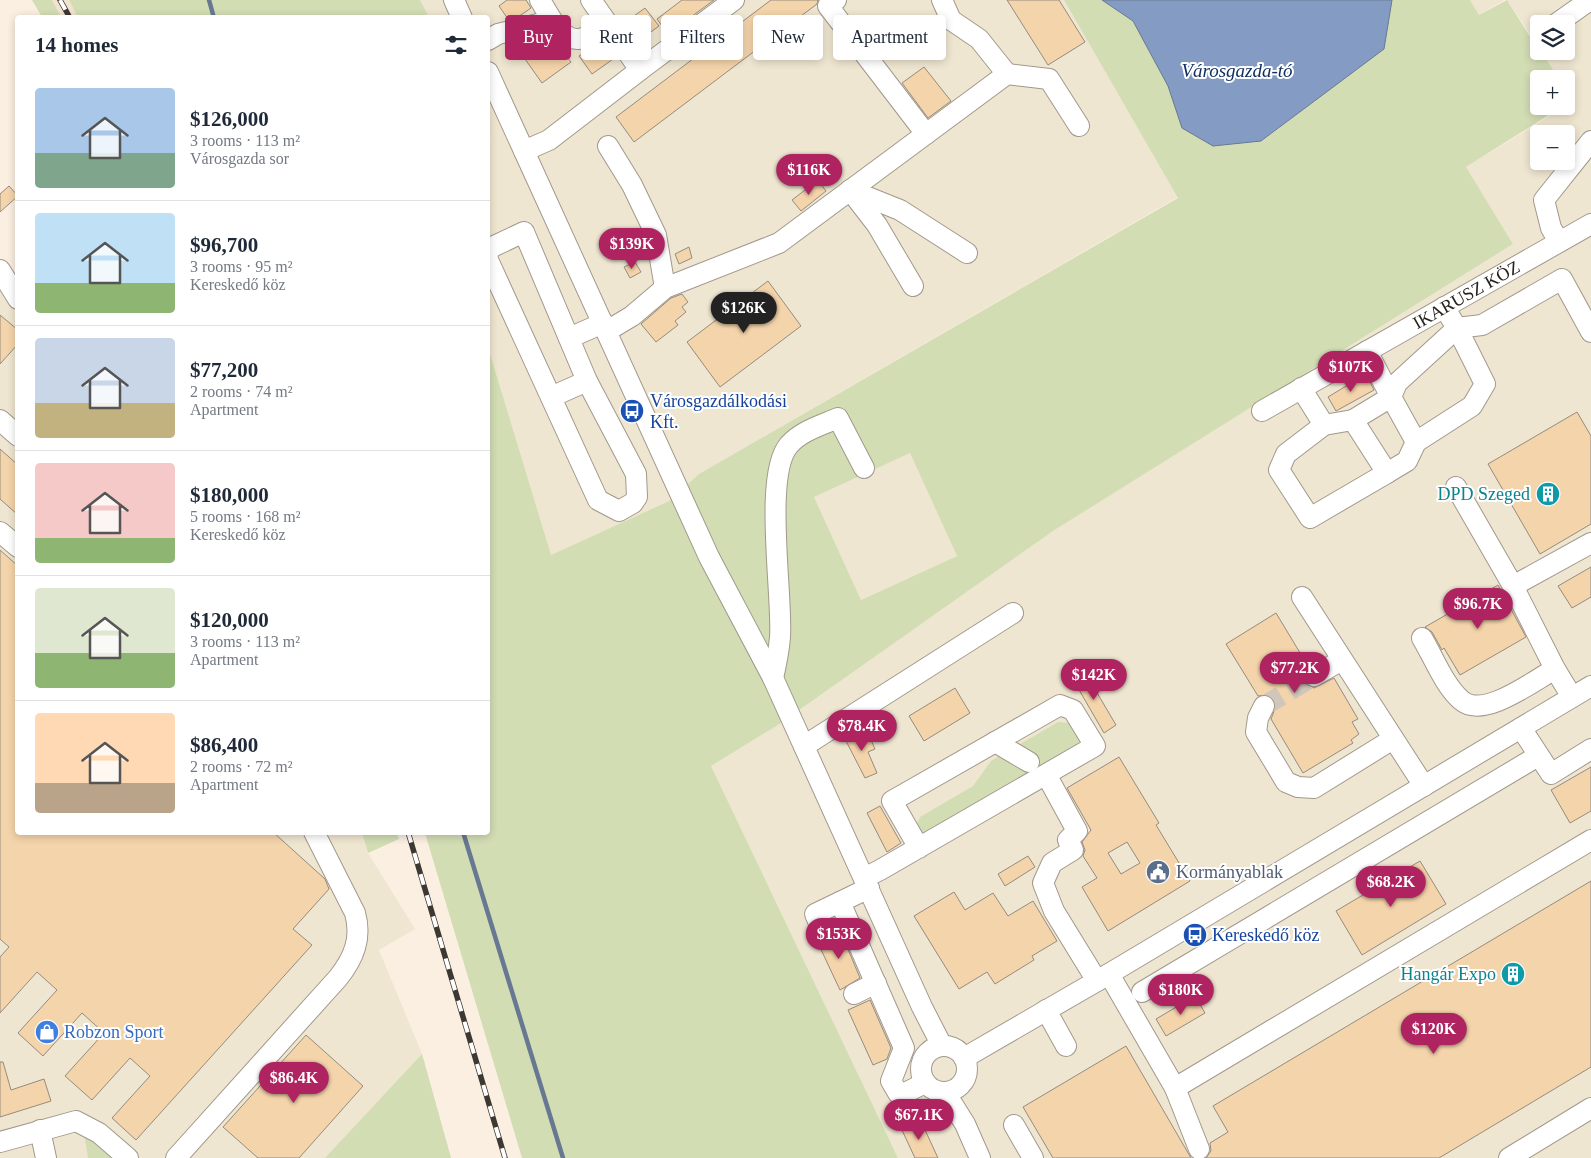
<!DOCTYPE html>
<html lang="en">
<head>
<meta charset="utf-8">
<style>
  :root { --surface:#fff; --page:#f2f2f3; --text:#1f2937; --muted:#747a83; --line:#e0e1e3; --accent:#af2360 }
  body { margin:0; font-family:Georgia,serif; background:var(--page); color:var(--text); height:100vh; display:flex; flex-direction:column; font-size:19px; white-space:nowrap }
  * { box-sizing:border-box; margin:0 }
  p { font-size:16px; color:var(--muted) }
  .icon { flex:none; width:28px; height:28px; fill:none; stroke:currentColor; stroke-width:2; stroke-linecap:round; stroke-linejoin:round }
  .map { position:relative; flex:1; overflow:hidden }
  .drawer { position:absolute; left:15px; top:15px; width:475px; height:820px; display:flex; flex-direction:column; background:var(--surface); border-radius:5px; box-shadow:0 2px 8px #0003 }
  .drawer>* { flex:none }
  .hud { position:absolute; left:505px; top:15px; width:475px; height:45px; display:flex; gap:10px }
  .controls { position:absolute; left:1530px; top:15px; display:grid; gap:10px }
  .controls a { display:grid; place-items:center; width:45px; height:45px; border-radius:5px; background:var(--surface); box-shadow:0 2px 8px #0003; font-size:25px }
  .price { position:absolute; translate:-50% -42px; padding:0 11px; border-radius:18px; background:var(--accent); color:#fff; font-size:16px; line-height:32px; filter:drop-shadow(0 1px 2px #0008) }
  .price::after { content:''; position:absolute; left:50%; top:30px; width:15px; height:11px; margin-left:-8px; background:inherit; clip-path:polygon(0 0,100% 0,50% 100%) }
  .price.current { background:#222; color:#fff }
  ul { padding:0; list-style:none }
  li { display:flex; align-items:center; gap:15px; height:125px; padding:0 20px }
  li+li { border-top:1px solid var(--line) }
  li span { display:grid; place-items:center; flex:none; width:140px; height:100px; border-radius:5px; color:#555 }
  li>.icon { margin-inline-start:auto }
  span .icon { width:60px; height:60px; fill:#fffc; stroke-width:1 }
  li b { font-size:21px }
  h2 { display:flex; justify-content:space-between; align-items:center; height:60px; padding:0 20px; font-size:21px }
  .pill { padding:0 18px; border-radius:5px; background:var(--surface); box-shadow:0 2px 8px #0003; font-size:18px; line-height:45px }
  .pill.current { background:var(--accent); color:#fff }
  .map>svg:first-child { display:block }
  .built { fill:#f2e2ce }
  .industrial { fill:#efe6d1; fill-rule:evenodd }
  .green { fill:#d2ddb4; fill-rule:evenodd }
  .water { fill:#849cc3; stroke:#687892 }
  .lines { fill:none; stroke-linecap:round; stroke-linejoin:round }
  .stream { stroke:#687892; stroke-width:4.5 }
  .building { fill:#f4d4ab; stroke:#958b7f; fill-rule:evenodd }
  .minor-tunnel { stroke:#d0c6ba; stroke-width:20; stroke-dasharray:20 10; stroke-linecap:butt }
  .minor-casing { stroke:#a2988b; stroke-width:22 }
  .minor { stroke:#fff; stroke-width:20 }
  .rail-casing { stroke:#3d3832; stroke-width:5.5 }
  .rail { stroke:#fff; stroke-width:4; stroke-dasharray:11; stroke-linecap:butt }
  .labels { text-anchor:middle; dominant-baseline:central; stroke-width:4; stroke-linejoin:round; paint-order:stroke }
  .street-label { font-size:18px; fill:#27231e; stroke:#fff }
  .transit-label { font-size:18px; fill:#164399; stroke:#fff; text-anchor:start }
  .culture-label { font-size:18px; fill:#0d838f; stroke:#fff; text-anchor:end }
  .service-label { font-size:18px; fill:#4e5e75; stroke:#fff; text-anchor:start }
  .shop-label { font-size:18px; fill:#366cbe; stroke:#fff; text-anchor:start }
  .water-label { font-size:19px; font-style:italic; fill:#113061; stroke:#fff }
</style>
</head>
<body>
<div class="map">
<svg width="1591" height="1158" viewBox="0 0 1591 1158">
  <rect width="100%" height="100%" fill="#faefe1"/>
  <path class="built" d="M52,0H69L78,17H61Z"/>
  <path class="industrial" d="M420,0H1064L1178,197L699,474L669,501L551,555L488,347V141L491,140L488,134V18L429,17Z
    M1470,0H1504L1479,15Z
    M1507,0H1591V1158H898L711,766L778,725L1053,531L1513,244L1466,167L1566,106L1573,100L1566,90V79H1559L1541,51H1566V24H1539V48ZM1539,134H1566V161H1539Z
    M0,287L18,317V832L362,833L368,853L415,929L379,950L422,1054L451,1158H0Z
    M910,452L957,556L861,600L814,497Z"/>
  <path class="green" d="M32,0H52L61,17H42Z
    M69,0H420L429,17L78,18Z
    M1064,0H1102L1133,21L1168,86L1182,128L1262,141L1383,49L1392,0H1470L1479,15L1507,0L1539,51H1541L1559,79H1539V106H1563L1466,167L1513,244L1053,531L778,725L711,766L898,1158H522L425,833L488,832V347L551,555L669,501L699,474L1178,198ZM910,453L957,556L861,600L814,497Z
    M1058,722L1070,723L1080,739L1077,748L925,836L916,825L920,817L973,786L991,761Z
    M362,833H397L399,839L368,853Z
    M422,1054L451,1158H325Z
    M84,1133L94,1139L113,1158H88Z"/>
  <path class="water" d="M1102,0H1392L1384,49L1261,141L1213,146L1182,128L1168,86L1133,21Z"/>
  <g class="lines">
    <path class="stream" d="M209,0L214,18
      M463,832L563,1158"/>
  </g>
  <path class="building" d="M507,0H526L531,8L518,17L508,19L499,6Z
    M682,0H714L668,34L657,19Z
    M771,0H818L817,4L634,142L616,117Z
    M1007,0H1059L1085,42L1048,65Z
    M645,8L659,26L636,43L623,24Z
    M552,39L571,62L542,83L525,59Z
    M604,40L616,57L592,74L579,56Z
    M924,67L951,101L928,118L902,83Z
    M818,180L826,191L801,211L792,200Z
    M9,186L18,196L0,212V194Z
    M689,247L692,258L679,264L675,254Z
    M635,262L641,272L630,278L624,267Z
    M768,281L801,326L720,387L687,342Z
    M682,294L688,302L682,307L686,312L675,321L678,325L656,342L641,324L671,298Z
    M0,315L18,330V344L0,364Z
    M1366,374L1374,390L1336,411L1328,397Z
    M1577,412L1591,436V524L1540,554L1488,464Z
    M0,449L18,465V515L0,499Z
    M0,550L18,566V832H273L325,879L329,889L293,929L312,945L136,1140L112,1118L150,1076L130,1058L92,1100L65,1076L104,1033L82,1013L43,1056L18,1033L57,990L37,972L0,1013V957L9,947L0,939Z
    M1591,567V597L1572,608L1558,586Z
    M1498,585L1526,637L1460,675L1444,648L1442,650L1432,632L1425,627Z
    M1276,613L1308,666L1302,675L1304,682L1314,688L1334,678L1358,719L1352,722L1359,734L1351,740L1353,743L1303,773L1271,719L1276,706L1274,700L1269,695L1258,696L1226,644Z
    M1083,669L1116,725L1104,733L1071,676Z
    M955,688L970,713L924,741L909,716Z
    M866,729L875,749L868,752L877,773L865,778L845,739Z
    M1119,757L1159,823L1156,825L1190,881L1108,931L1082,887L1097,878L1083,856L1085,850L1082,842L1091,830L1067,788ZM1127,842L1140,863L1121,874L1108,853Z
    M1591,767V811L1570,823L1551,790Z
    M880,806L901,843L887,852L867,813Z
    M1028,856L1035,867L1005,886L998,874Z
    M1420,861L1446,904L1362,955L1336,911Z
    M1591,881V1067L1439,1158H1206L1211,1151L1210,1143L1228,1132L1213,1106Z
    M954,892L965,910L993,893L1008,916L1033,901L1057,941L1032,956L1034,960L995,984L987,972L959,989L914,916Z
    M840,930L860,978L840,990L817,941H827L833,933Z
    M1195,996L1205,1013L1166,1036L1156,1019Z
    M870,1000L891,1048L887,1059L873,1065L848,1010Z
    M306,1035L363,1086L299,1158H258L223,1127Z
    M1126,1046L1191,1158H1053L1023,1107Z
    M0,1062H3L11,1090L44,1079L51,1101L0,1117Z
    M920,1119L938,1158H915L901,1128Z"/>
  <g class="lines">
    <path class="minor-tunnel" d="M1264,706L1314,676"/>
    <g class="minor-casing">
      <g id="minor">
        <path d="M454,0L462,18"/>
        <path d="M540,0C548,13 560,40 578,39C587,39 599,28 607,24"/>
        <path d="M836,0L828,6L926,134"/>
        <path d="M1556,24L1590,0"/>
        <path d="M488,40L498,34L538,24"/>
        <path d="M640,70L734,0"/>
        <path d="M488,72L709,557L773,678L922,1007L942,1046"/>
        <path d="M1007,74L1049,79L1079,126"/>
        <path d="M608,146L632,185L656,235L665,288"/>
        <path d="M524,151L549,140L640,70L591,0"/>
        <path d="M1559,242L1551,228L1544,200L1591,141"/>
        <path d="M488,254L490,248L524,232L587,381L636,474L637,497L633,503L619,511L598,500L488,260"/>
        <path d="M0,270L18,299"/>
        <path d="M913,286L877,225L850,190L900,210L967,253"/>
        <path d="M607,331L632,316L665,288L779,243L1007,74L979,39L951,20L942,0"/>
        <path d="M569,338L603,323"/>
        <path d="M1301,388L1324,425L1353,420L1387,473L1407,461L1416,442L1391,397L1397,383L1457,328L1444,307"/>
        <path d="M551,397L587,381"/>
        <path id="s1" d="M1262,411L1591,224"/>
        <path d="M0,420L18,436"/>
        <path d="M1353,420L1391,397L1367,351"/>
        <path d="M1324,425L1286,454L1279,470L1310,518L1387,473"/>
        <path d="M1416,442L1472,406L1485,384L1457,328L1482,325L1562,279L1591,332"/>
        <path d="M1456,487L1513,586L1555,669L1572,697"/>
        <path d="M0,532L18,547"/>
        <path d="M1513,586L1591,543"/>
        <path d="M1302,597L1424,786"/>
        <path d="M1422,638C1434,658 1444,685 1461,700C1483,720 1533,681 1555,669"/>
        <path d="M1314,676L1342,660"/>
        <path d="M773,678C776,665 779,651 780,637C783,596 763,474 789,445C801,431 822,425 838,418L864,468"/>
        <path d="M1264,706L1258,718L1256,732L1286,782L1298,787L1314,788L1393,739"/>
        <path d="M1521,728L1551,774L1591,749"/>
        <path d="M995,742L1029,762"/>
        <path d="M804,746L1013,613"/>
        <path d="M1047,776L1077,831L1068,840L1073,850L1052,863L1043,883L1054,911L1097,981"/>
        <path d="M864,878L880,870L1095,746L1073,710L1060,705L892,801L919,848"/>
        <path d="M869,888L840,902L904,1048L891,1081L898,1093H905L925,1083"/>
        <path d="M822,930L815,914L840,902"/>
        <path d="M1109,974L1175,1088"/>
        <path d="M1142,992L1538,756"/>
        <path d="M854,994L876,983"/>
        <path d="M1046,1010L1066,1046"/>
        <circle cx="944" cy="1069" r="23"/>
        <path d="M964,1058L1097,981L1591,686"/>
        <path d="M945,1092L965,1124L980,1158"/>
        <path d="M1014,1125L1033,1158"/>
        <path d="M40,1130L46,1158"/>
        <path d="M0,1142L76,1121L99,1133L128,1158"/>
        <path d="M1199,1149L1175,1088L1591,840"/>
        <path d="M176,1158L338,978C354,958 362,938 355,913L314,832"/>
        <path d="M1509,1158L1591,1108"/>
      </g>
    </g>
    <use href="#minor" class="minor"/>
    <g class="rail-casing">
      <path id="rail" d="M60,0L70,18
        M408,832L505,1158"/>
    </g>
    <use href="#rail" class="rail"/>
  </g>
  <defs>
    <g id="bus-disc" transform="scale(1.25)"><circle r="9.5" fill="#1a4fb4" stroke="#fff"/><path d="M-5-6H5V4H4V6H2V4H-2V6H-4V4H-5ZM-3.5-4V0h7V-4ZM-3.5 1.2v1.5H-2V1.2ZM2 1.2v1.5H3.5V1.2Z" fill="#fff"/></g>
    <g id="building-disc" transform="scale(1.25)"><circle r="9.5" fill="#0f9aa8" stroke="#fff"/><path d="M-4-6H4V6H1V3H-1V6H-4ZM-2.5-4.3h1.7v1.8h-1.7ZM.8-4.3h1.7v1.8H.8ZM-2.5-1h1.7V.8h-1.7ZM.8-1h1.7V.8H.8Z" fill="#fff"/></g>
    <g id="civic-disc" transform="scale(1.25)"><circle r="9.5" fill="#5c6f8a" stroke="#fff"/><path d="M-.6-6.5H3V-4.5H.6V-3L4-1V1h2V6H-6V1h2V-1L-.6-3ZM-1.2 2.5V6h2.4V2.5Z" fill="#fff"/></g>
    <g id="shop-disc" transform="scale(1.25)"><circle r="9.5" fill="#3f7fe0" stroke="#fff"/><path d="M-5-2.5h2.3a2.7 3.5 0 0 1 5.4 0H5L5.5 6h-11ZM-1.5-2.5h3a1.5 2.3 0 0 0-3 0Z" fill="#fff"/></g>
  </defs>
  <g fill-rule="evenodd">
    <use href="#bus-disc" x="632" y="411"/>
    <use href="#building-disc" x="1548" y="494"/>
    <use href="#civic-disc" x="1158" y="872"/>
    <use href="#bus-disc" x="1195" y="935"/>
    <use href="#building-disc" x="1513" y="974"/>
    <use href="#shop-disc" x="47" y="1032"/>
  </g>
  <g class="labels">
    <g class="street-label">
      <text stroke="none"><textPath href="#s1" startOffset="235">IKARUSZ KÖZ</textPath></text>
    </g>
    <g class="transit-label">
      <text x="650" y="401">Városgazdálkodási<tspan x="650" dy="21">Kft.</tspan></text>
      <text x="1212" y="935">Kereskedő köz</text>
    </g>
    <g class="culture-label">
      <text x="1530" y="494">DPD Szeged</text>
      <text x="1496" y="974">Hangár Expo</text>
    </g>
    <g class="service-label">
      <text x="1176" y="872">Kormányablak</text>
    </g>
    <g class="shop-label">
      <text x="64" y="1032">Robzon Sport</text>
    </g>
    <g class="water-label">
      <text x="1237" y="70">Városgazda-tó</text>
    </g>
  </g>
</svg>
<div class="controls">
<a><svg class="icon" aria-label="layers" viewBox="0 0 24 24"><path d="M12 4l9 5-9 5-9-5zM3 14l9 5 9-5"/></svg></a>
<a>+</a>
<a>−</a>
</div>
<b class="price" style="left:809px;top:196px">$116K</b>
<b class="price" style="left:632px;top:270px">$139K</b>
<b class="price current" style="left:744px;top:334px">$126K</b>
<b class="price" style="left:1351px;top:393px">$107K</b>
<b class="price" style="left:1478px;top:630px">$96.7K</b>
<b class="price" style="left:1295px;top:694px">$77.2K</b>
<b class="price" style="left:1094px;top:701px">$142K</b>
<b class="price" style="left:862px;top:752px">$78.4K</b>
<b class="price" style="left:1391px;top:908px">$68.2K</b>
<b class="price" style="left:839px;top:960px">$153K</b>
<b class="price" style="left:1181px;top:1016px">$180K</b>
<b class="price" style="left:1434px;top:1055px">$120K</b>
<b class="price" style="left:294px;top:1104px">$86.4K</b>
<b class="price" style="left:919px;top:1141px">$67.1K</b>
<div class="hud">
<a class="pill current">Buy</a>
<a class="pill">Rent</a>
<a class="pill">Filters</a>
<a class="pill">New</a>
<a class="pill">Apartment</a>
</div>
<section class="drawer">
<h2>14 homes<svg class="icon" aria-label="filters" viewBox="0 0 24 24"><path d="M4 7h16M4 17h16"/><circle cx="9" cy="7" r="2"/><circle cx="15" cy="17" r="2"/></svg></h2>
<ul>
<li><span style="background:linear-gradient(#a9c7e8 65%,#7fa58c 0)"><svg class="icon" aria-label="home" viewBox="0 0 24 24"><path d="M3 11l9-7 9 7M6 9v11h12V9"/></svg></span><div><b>$126,000</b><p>3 rooms · 113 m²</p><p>Városgazda sor</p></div></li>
<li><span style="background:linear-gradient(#bfe0f5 70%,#8fb573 0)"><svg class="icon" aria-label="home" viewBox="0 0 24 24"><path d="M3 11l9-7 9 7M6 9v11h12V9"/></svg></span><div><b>$96,700</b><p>3 rooms · 95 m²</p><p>Kereskedő köz</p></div></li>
<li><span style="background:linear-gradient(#c9d6e8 65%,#c2b280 0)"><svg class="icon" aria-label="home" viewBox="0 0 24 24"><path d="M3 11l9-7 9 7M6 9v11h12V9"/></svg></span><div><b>$77,200</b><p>2 rooms · 74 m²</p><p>Apartment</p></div></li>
<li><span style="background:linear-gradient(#f6c9c9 75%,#8fb573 0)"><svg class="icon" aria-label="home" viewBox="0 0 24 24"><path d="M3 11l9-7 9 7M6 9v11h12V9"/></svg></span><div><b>$180,000</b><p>5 rooms · 168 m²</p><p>Kereskedő köz</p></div></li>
<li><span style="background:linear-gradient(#dfe7d0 65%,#8fb573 0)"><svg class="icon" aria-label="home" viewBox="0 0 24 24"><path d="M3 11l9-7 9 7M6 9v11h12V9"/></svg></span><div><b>$120,000</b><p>3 rooms · 113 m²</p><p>Apartment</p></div></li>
<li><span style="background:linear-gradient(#ffd9b3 70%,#b9a48a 0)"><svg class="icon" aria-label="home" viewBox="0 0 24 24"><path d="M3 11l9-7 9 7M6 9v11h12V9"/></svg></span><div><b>$86,400</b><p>2 rooms · 72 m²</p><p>Apartment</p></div></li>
</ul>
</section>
</div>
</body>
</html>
